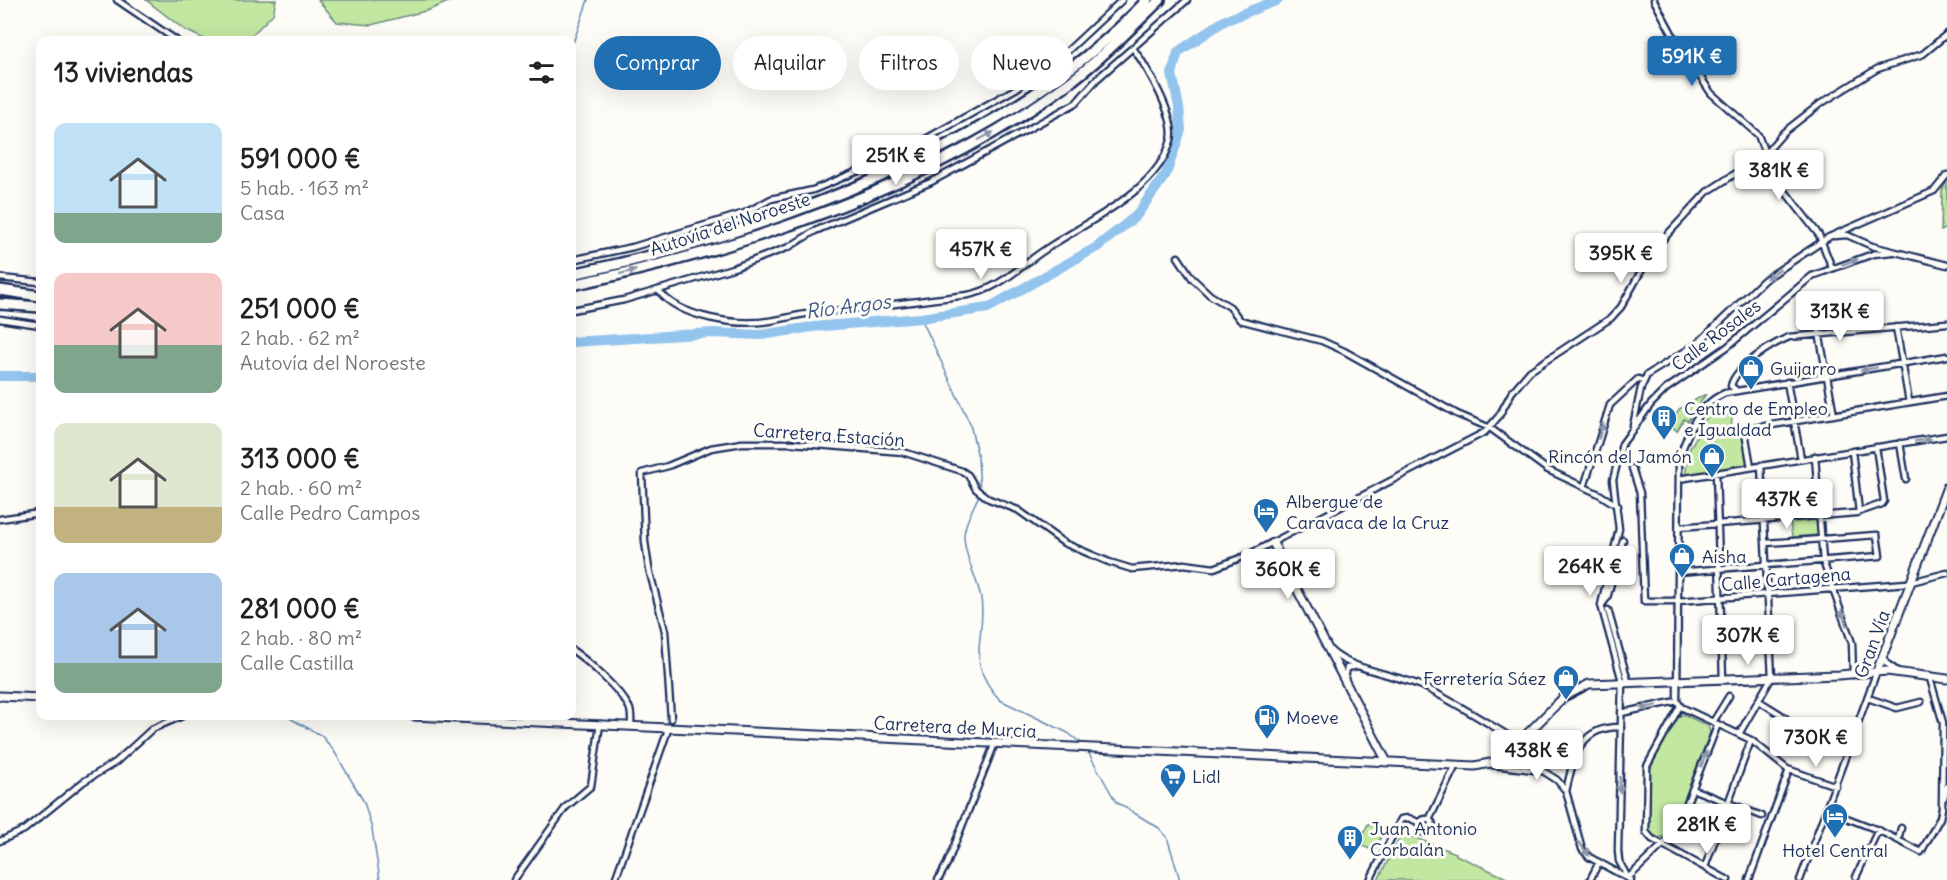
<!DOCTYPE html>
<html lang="es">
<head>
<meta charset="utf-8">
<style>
  :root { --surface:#fff; --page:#f6f6f6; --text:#222; --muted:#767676; --accent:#1f6fb2 }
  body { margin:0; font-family:Delius,sans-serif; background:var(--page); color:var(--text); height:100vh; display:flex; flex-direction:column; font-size:22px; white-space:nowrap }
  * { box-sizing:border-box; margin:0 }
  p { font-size:20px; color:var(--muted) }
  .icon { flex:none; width:33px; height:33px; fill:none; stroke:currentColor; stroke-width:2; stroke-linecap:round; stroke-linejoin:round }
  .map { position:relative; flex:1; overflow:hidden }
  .panel { position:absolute; left:36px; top:36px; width:540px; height:684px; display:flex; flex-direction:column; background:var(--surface); border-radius:12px; box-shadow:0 6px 24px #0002 }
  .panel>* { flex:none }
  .top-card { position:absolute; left:594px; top:36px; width:570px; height:54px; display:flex; gap:12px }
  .price { position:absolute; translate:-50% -51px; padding:0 14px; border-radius:6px; background:#fff; color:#222; font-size:20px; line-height:39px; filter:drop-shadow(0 2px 3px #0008) }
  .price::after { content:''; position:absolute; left:50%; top:36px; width:18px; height:14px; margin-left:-9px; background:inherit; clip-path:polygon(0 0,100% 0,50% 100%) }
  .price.current { background:var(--accent); color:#fff }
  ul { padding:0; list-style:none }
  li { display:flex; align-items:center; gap:18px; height:150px; padding:0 18px }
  li span { display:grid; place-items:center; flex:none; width:168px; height:120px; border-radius:12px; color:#555 }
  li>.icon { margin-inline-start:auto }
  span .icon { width:72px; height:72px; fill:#fffc; stroke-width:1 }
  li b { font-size:26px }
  h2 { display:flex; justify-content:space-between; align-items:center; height:72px; padding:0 18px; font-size:26px }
  .pill { padding:0 21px; border-radius:27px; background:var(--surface); box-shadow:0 6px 24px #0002; font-size:21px; line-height:54px }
  .pill.current { background:var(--accent); color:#fff }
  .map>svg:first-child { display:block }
  .green { fill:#c2e7a1; stroke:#6e8b80; stroke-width:1.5 }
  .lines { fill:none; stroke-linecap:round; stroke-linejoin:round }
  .stream { stroke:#6288b4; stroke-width:1.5 }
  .river { stroke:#92c4ee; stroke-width:10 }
  .street-casing { stroke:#1b2f5e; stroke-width:9 }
  .secondary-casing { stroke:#1b2f5e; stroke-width:11 }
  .highway-casing { stroke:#1b2f5e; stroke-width:14 }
  .street { stroke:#fdfcf7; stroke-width:4.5 }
  .secondary { stroke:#fdfcf7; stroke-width:7 }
  .highway { stroke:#fdfcf7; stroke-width:9 }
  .oneway { fill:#8c96aa }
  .labels { text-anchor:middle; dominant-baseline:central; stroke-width:6; stroke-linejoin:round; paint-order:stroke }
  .street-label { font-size:18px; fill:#1b2f5e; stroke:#fdfcf7 }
  .poi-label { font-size:18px; fill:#1b2f5e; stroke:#fdfcf7; text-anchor:start }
  .water-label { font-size:20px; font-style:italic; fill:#3f5c89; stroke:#fdfcf7 }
</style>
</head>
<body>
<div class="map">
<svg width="1947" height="880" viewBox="0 0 1947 880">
  <rect width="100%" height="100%" fill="#fdfcf7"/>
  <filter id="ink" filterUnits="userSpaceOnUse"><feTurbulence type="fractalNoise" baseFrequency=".0167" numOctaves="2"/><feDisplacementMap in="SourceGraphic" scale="12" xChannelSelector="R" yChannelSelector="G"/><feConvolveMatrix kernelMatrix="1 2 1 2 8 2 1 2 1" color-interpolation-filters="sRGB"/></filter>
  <g filter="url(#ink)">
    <path class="green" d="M146,0H276L273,14L247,40H206L185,30Z
      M318,0H453L429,10L371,25L337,22Z
      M1947,179V228L1941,231L1942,191Z
      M1706,394L1688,421L1684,419L1677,431L1669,424L1679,409Z
      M1713,406L1732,417L1731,433L1742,431L1747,464L1685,475L1690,448Z
      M1817,519L1819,535L1792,537L1790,521Z
      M1683,714L1708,726L1710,732L1671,834L1660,838L1650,834L1648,829L1650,769L1674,721Z
      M1368,824L1384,831L1374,851L1358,844Z
      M1402,833L1456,853V855L1511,880H1378Z"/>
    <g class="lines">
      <path class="stream" d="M572,46L588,0
        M921,318L970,424L978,457L980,491
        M979,495C974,507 965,521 964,535C964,556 977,577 981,598C987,639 963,660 1000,700L1068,733L1085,746
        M286,716L322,736L334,751L364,802L372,829L380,880
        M1087,750L1116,802L1159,828L1167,837L1180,880"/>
      <path class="river" d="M572,342L713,333L761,335L812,327L921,318L988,308L1097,247L1136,216L1166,174L1181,130L1179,107L1172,74L1178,52L1224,21L1278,0
        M0,376H40"/>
      <g class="street-casing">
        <path id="street" d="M117,0L176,40
          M1654,0L1675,39L1711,93L1758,135L1774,177L1819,235L1832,268
          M1834,236L1847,235L1872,246L1947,265
          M1178,257L1192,278L1210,295L1230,307L1240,320L1322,341L1344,351L1457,414L1490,428L1548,470L1599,494L1618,506
          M572,260L633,247L745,213L771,199L813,190L899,154L1017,88L1059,59L1122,0
          M0,278L40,282
          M659,291C680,318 737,326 769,321C784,319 799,314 814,313C866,308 917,301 968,295C1000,289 1020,266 1046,249C1086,222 1158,191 1171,140C1177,117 1146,66 1133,48
          M572,310L624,300L736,267L789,247L815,231L931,182L1076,103L1097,79L1187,0
          M0,319L40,325
          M1896,327L1909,402
          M1819,332L1834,415
          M1787,382L1801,459
          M1737,391L1731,386C1735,367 1772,344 1789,337L1947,323
          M1633,426L1641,388L1647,375L1697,344L1764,280L1829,237L1934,191L1947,175
          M1900,443L1906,479
          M1852,451L1859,512
          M1815,456L1823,561L1852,643L1853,675
          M1751,467L1745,432L1748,429L1947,396
          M1632,468L1640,493L1644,601H1678L1907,583L1947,573
          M1716,473L1723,679
          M1679,479L1947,436
          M1584,487L1610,405L1638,379L1643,381
          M1763,497L1819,493
          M0,519L40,513
          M1679,527L1856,513L1882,504L1884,501L1876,447
          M1678,572L1880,556L1877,535L1766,543
          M1601,606L1607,598L1623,540
          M1608,610L1628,681
          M572,650C588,661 619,689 629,707C632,713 631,719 631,725
          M1331,651C1351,670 1395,674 1422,686C1455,702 1487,723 1519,742
          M1884,655L1886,663L1897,671
          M1345,678L1347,668L1358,666
          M1868,698L1897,708L1921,702
          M1759,701C1794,723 1802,721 1774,758
          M1680,706L1647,766L1646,832L1652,839L1728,880
          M1621,713L1677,701
          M671,719L665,631L649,569L645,542L642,473L668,466L711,448L742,443H792L903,452L962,471L968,475L976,489L989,499L1018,510L1064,543L1109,562L1132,569L1184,564L1214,568L1248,555L1485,432L1499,416L1512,392L1530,371L1611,318L1621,307L1653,250L1707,192L1764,155L1784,132L1820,104L1877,69L1923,54L1947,34
          M1713,722L1729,696
          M1739,734L1772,677L1761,465
          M1492,765L1543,771L1557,780L1566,791L1582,849L1589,857L1631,880
          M1836,786L1787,769L1751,740L1681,707L1677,701L1679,459C1687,434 1698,404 1725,393L1947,356
          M1692,789L1762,816
          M1566,791C1574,757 1579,726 1621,727
          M1944,798L1947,786
          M1826,810L1878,830L1921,852L1940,818L1942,808L1943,723L1929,675
          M1419 826a7 7 0 1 1 14 0a7 7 0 1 1-14 0Z
          M1429,820L1456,765
          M1898,840L1901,828
          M0,841L24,830L83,782L116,762L152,729L182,716
          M1705,867L1751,740
          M1856,877L1878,830
          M1628,878L1619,861L1618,851L1622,681L1601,605L1619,529L1613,480L1622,444L1651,404L1666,389L1727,347L1812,276L1873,254L1892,252
          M1628,878L1675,833L1718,724
          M514,880L566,807L591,786L600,724
          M615,880L669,727
          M938,880L947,864L995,743
          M1370,880L1401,819L1409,818L1420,823
          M1590,880L1599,862
          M1749,880L1789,770
          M1800,880L1877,671"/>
      </g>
      <g class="secondary-casing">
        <path id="secondary" d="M1273,543L1387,762
          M1877,671L1947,487
          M0,696L40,698
          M413,716L1475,766L1500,761L1564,697L1589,684L1839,675L1887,671L1947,679"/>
      </g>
      <g class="highway-casing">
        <path id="highway" d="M572,274C760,236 1014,144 1147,0
          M572,285C741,249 924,189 1066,85C1099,61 1130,29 1160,0
          M0,290L40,296
          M0,304L40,307"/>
      </g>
      <use href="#street" class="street"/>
      <use href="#secondary" class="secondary"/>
      <use href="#highway" class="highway"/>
    </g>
    <defs><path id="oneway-solid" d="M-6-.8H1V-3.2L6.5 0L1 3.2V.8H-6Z" transform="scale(1.5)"/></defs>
    <g class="oneway">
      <use href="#oneway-solid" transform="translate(986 136) rotate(-28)"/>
      <use href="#oneway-solid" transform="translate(1850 262) rotate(-19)"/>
      <use href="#oneway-solid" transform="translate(628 272) rotate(-14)"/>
      <use href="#oneway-solid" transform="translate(1773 274) rotate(145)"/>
      <use href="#oneway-solid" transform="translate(1869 369) rotate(170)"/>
      <use href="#oneway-solid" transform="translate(1601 431) rotate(-73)"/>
      <use href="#oneway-solid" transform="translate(1923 440) rotate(-8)"/>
      <use href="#oneway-solid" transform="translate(1844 618) rotate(-109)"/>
      <use href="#oneway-solid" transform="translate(1649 707) rotate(168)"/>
      <use href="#oneway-solid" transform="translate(1704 759) rotate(-69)"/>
      <use href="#oneway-solid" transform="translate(1620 785) rotate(91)"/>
      <use href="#oneway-solid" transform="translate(1584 849) rotate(54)"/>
    </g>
  </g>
  <defs>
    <g id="shop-pin" transform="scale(1.35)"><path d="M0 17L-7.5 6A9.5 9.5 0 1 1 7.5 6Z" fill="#1f6fb2" stroke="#fdfcf7"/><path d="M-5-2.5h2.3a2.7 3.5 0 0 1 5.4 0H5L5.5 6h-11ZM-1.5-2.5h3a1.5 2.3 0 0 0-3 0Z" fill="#fff"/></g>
    <g id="building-pin" transform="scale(1.35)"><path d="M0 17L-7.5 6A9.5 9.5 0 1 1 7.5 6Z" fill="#1f6fb2" stroke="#fdfcf7"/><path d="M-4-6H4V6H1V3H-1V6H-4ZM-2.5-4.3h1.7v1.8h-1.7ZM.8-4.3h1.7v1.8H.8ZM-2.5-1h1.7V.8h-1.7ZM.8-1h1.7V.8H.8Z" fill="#fff"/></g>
    <g id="hotel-pin" transform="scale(1.35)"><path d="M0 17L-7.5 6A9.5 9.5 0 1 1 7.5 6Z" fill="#1f6fb2" stroke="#fdfcf7"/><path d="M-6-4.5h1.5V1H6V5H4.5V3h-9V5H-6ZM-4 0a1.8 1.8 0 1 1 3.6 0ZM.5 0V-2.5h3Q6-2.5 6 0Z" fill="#fff"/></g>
    <g id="fuel-pin" transform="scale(1.35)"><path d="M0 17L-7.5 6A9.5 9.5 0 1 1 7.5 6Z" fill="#1f6fb2" stroke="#fdfcf7"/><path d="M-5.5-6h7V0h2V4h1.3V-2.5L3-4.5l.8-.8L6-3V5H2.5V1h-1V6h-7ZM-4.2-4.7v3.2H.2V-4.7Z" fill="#fff"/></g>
    <g id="supermarket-pin" transform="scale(1.35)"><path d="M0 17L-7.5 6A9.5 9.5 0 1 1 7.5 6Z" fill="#1f6fb2" stroke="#fdfcf7"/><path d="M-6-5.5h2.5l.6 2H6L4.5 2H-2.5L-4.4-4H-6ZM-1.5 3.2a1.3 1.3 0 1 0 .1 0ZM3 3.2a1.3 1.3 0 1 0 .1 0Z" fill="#fff"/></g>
  </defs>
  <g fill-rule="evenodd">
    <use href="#shop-pin" x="1751" y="368"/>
    <use href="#building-pin" x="1664" y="418"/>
    <use href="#shop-pin" x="1712" y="456"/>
    <use href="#hotel-pin" x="1266" y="511"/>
    <use href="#shop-pin" x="1682" y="556"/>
    <use href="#shop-pin" x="1566" y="678"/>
    <use href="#fuel-pin" x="1267" y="717"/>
    <use href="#supermarket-pin" x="1173" y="776"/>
    <use href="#hotel-pin" x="1835" y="816"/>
    <use href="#building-pin" x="1350" y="838"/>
  </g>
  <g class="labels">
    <g class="street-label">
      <text transform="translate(730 224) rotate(-18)">Autovía del Noroeste</text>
      <text transform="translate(1716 335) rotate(-37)">Calle Rosales</text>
      <text transform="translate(829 435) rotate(4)">Carretera Estación</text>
      <text transform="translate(1786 579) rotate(-5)">Calle Cartagena</text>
      <text transform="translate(1872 644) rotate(-70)">Gran Vía</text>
      <text transform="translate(955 727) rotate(3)">Carretera de Murcia</text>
    </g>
    <g class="poi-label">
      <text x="1770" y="368">Guijarro</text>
      <text x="1684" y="408">Centro de Empleo<tspan x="1684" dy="21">e Igualdad</tspan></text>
      <text x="1692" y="456" text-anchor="end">Rincón del Jamón</text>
      <text x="1286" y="501">Albergue de<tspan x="1286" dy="21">Caravaca de la Cruz</tspan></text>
      <text x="1702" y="556">Aisha</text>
      <text x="1546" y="678" text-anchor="end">Ferretería Sáez</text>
      <text x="1286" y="717">Moeve</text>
      <text x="1192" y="776">Lidl</text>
      <text x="1370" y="828">Juan Antonio<tspan x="1370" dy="21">Corbalán</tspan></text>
      <text x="1835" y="850" text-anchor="middle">Hotel Central</text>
    </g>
    <g class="water-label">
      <text transform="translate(848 306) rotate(-7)">Río Argos</text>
    </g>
  </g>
</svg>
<b class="price current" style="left:1692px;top:87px">591K €</b>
<b class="price" style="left:896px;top:186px">251K €</b>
<b class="price" style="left:1779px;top:201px">381K €</b>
<b class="price" style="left:981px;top:280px">457K €</b>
<b class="price" style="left:1621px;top:284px">395K €</b>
<b class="price" style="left:1840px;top:342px">313K €</b>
<b class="price" style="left:1787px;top:530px">437K €</b>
<b class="price" style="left:1590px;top:597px">264K €</b>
<b class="price" style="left:1288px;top:600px">360K €</b>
<b class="price" style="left:1748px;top:666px">307K €</b>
<b class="price" style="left:1816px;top:768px">730K €</b>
<b class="price" style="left:1537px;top:781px">438K €</b>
<b class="price" style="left:1707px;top:855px">281K €</b>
<div class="top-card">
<a class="pill current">Comprar</a>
<a class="pill">Alquilar</a>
<a class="pill">Filtros</a>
<a class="pill">Nuevo</a>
</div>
<section class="panel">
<h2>13 viviendas<svg class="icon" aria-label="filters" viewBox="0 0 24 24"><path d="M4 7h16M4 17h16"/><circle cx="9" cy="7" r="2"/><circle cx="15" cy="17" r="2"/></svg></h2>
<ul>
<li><span style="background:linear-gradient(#bfe0f5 75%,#7fa58c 0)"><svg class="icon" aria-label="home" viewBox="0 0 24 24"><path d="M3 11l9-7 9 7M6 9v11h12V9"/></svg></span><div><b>591 000 €</b><p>5 hab. · 163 m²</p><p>Casa</p></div></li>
<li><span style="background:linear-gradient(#f6c9c9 60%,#7fa58c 0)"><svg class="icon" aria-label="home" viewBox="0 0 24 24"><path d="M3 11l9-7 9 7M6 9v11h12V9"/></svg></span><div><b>251 000 €</b><p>2 hab. · 62 m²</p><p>Autovía del Noroeste</p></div></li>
<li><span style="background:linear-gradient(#dfe7d0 70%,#c2b280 0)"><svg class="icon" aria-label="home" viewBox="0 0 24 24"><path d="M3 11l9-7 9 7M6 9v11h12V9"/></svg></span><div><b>313 000 €</b><p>2 hab. · 60 m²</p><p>Calle Pedro Campos</p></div></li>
<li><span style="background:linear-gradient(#a9c7e8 75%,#7fa58c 0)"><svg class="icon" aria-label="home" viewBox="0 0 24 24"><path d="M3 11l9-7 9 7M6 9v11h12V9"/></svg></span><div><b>281 000 €</b><p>2 hab. · 80 m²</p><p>Calle Castilla</p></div></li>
</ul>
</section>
</div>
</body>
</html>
